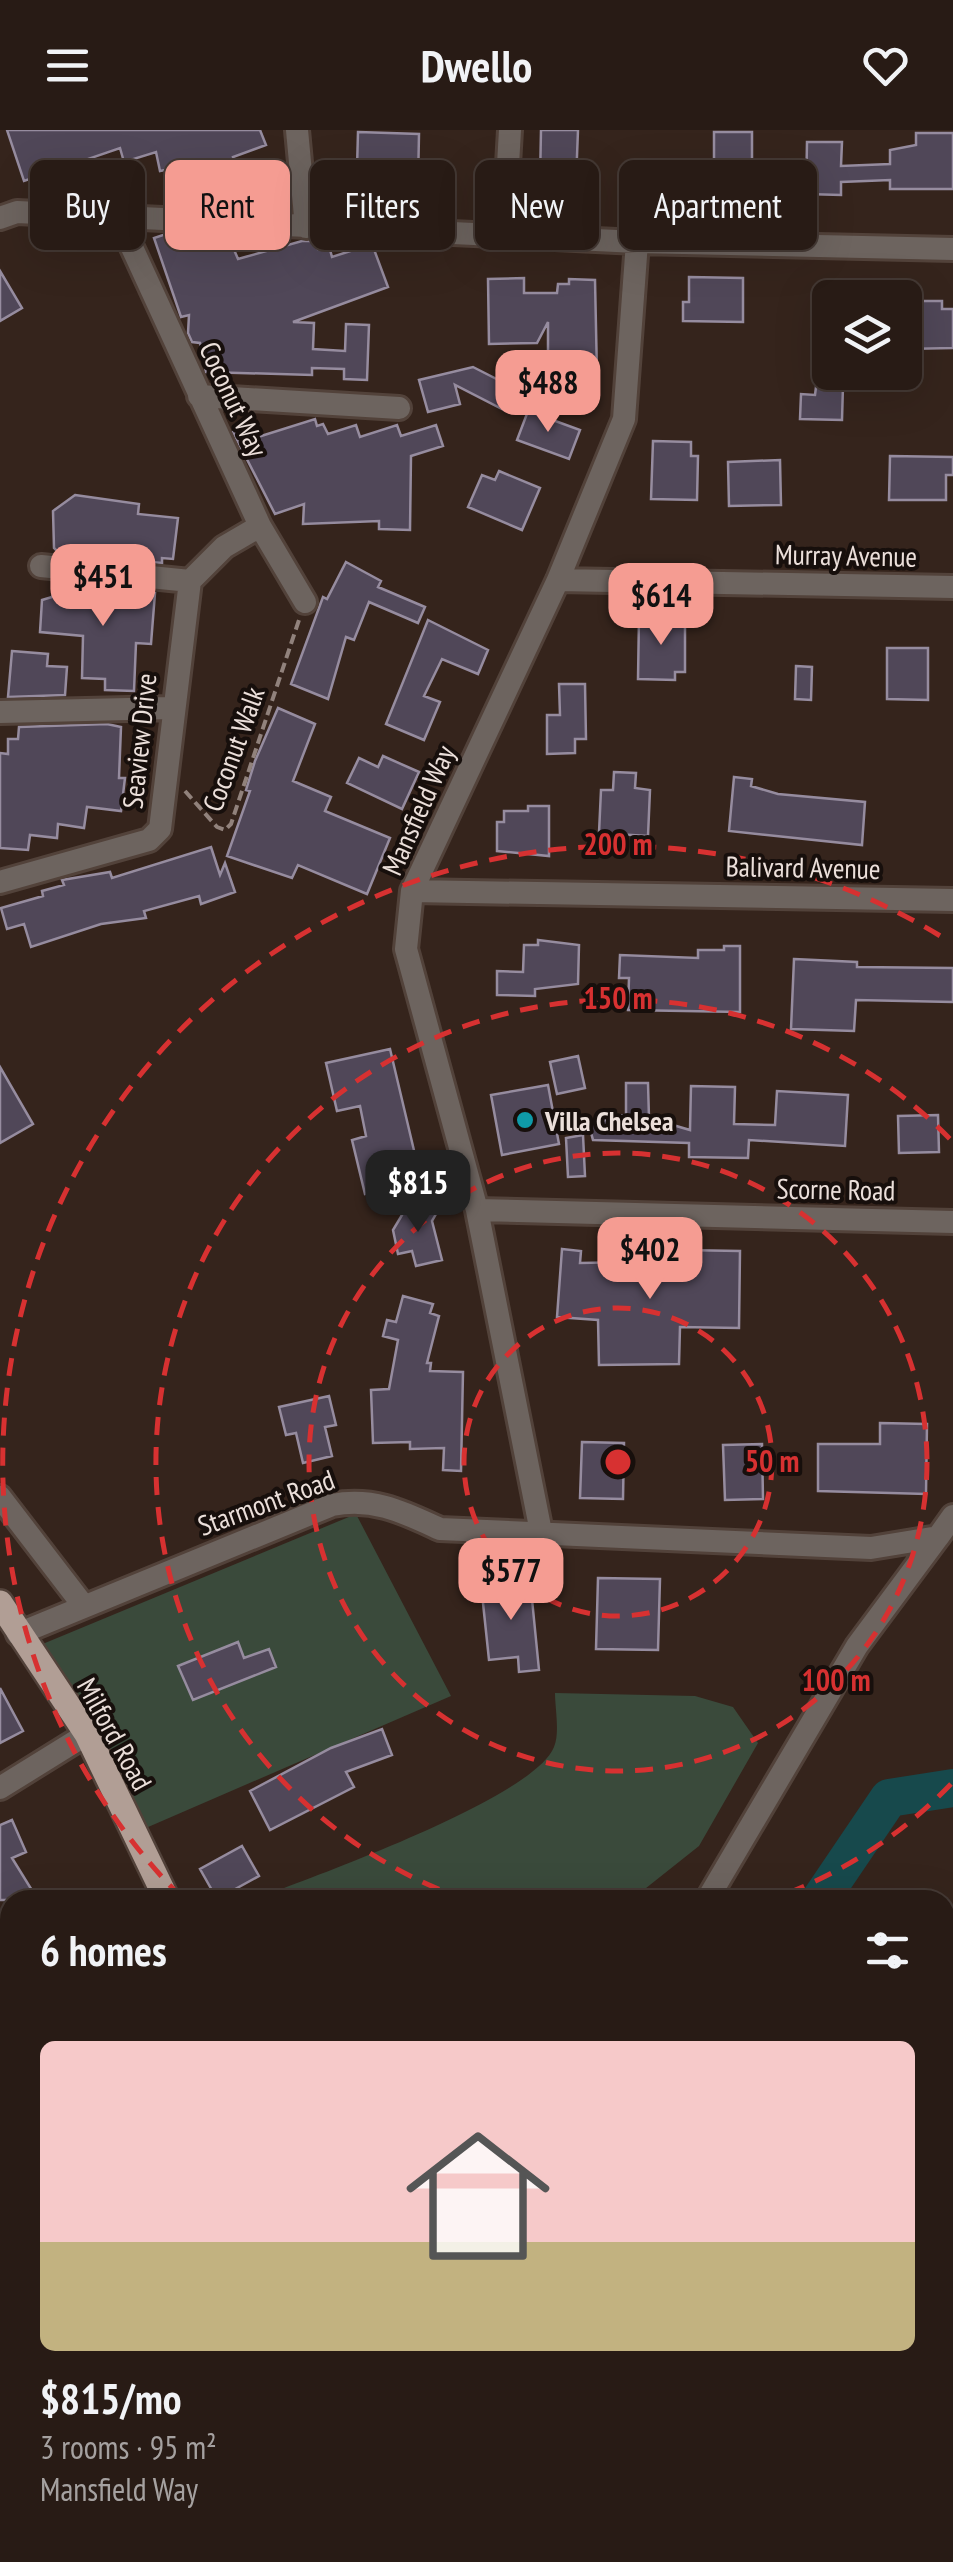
<!DOCTYPE html>
<html lang="en">
<head>
<meta charset="utf-8">
<style>
  :root { --surface:#281b15; --page:#342822; --text:#f1f3f6; --muted:#a5a1a0; --line:#443934; --accent:#f59c92 }
  body { margin:0; font-family:"PT Sans Narrow",sans-serif; background:var(--page); color:var(--text); height:100vh; display:flex; flex-direction:column; font-size:38px; white-space:nowrap }
  * { box-sizing:border-box; margin:0 }
  p { font-size:32px; color:var(--muted) }
  .icon { flex:none; width:55px; height:55px; fill:none; stroke:currentColor; stroke-width:2; stroke-linecap:round; stroke-linejoin:round }
  .map { position:relative; flex:1; overflow:hidden }
  .sheet { position:absolute; left:0px; top:1760px; width:955px; height:672px; display:flex; flex-direction:column; background:var(--surface); border-radius:30px 30px 0 0; box-shadow:0 10px 40px #0002,0 0 0 2px var(--line) }
  .sheet>* { flex:none }
  .hud { position:absolute; left:30px; top:30px; width:895px; height:90px; display:flex; gap:20px }
  .tools { position:absolute; left:812px; top:150px; display:grid; gap:20px }
  .tools a { display:grid; place-items:center; width:110px; height:110px; border-radius:15px; background:var(--surface); box-shadow:0 10px 40px #0002,0 0 0 2px var(--line); font-size:50px }
  .price { position:absolute; translate:-50% -85px; padding:0 22px; border-radius:20px; background:var(--accent); color:#111; font-size:32px; line-height:65px; filter:drop-shadow(0 2px 5px #0008) }
  .price::after { content:''; position:absolute; left:50%; top:60px; width:30px; height:22px; margin-left:-15px; background:inherit; clip-path:polygon(0 0,100% 0,50% 100%) }
  .price.selected { background:#222; color:#fff }
  ul { padding:0; list-style:none }
  li { display:grid; align-content:center; gap:20px; height:530px; padding:0 40px }
  li span { display:grid; place-items:center; height:310px; border-radius:15px; color:#555 }
  li>.icon { margin-inline-start:auto }
  span .icon { width:180px; height:180px; fill:#fffc; stroke-width:1 }
  li b { font-size:42px }
  h2 { display:flex; justify-content:space-between; align-items:center; height:120px; padding:0 40px; font-size:42px }
  .tag { padding:0 35px; border-radius:15px; background:var(--surface); box-shadow:0 10px 40px #0002,0 0 0 2px var(--line); font-size:35px; line-height:90px }
  .tag.selected { background:var(--accent); color:#111 }
  header { display:flex; justify-content:space-between; align-items:center; height:130px; padding:0 40px; background:var(--surface); font-size:45px; font-weight:700 }
  .map>svg:first-child { display:block }
  .green { fill:#3a4a3b }
  .lines { fill:none; stroke-linecap:round; stroke-linejoin:round }
  .river { stroke:#17494c; stroke-width:38 }
  .building { fill:#504758; stroke:#968c9f; stroke-width:2.5 }
  .minor-casing { stroke:#52423a; stroke-width:28 }
  .major-casing { stroke:#52423a; stroke-width:30 }
  .path { stroke:#91827c; stroke-width:4; stroke-dasharray:10 5; stroke-linecap:butt }
  .minor { stroke:#6d645f; stroke-width:22 }
  .major { stroke:#b19e95; stroke-width:25 }
  .ring { fill:none; stroke:#d73131; stroke-width:5; stroke-dasharray:18 12 }
  .culture-dot { fill:#0f9aa8; stroke:#170f0c; stroke-width:4 }
  .labels { text-anchor:middle; dominant-baseline:central; stroke-width:8; stroke-linejoin:round; paint-order:stroke }
  .street-label { font-size:28px; fill:#ebdfda; stroke:#170f0c }
  .poi-label { font-size:28px; font-weight:bold; fill:#ebdfda; stroke:#170f0c; text-anchor:start }
  .centre { fill:#d73131; stroke:#170f0c; stroke-width:5 }
  .ring-label { font-size:30px; text-anchor:middle; font-weight:bold; fill:#d73131; stroke:#170f0c; stroke-width:8; stroke-linejoin:round; paint-order:stroke }
</style>
</head>
<body>
<header><svg class="icon" aria-label="menu" viewBox="0 0 24 24"><path d="M4 6h16M4 12h16M4 18h16"/></svg>Dwello<svg class="icon" aria-label="heart" viewBox="0 0 24 24"><path d="M12 20l-8-8c-3-5 5-10 8-4 3-6 11-1 8 4z"/></svg></header>
<div class="map">
<svg width="953" height="2432" viewBox="0 0 953 2432">
  <rect width="100%" height="100%" fill="#35241c"/>
  <path class="green" d="M356,1384L451,1566L132,1704L33,1518Z
    M555,1563L695,1566L733,1577L758,1613L699,1716L631,1770H252C310,1748 534,1668 554,1617C560,1603 555,1578 555,1563Z"/>
  <g class="lines">
    <path class="river" d="M820,1770L889,1668L953,1658
      M627,2422L628,2432"/>
  </g>
  <path class="building" d="M7,0H260L266,15L233,27L237,40L210,47L205,32L160,41L156,22L124,32L120,18L24,51Z
    M541,0H578L576,52L540,51Z
    M358,2L419,4L418,54L377,53V38H357Z
    M714,2H752V51H730V41H714Z
    M916,3H953V59H890V50L841,52V65L806,64L807,12H842L841,36L890,34V20L916,15Z
    M166,104L178,105L181,116L196,111L199,120L229,108L238,129L302,111H311L318,119L329,116L332,127L372,114L388,157L293,192L314,193L313,219L345,221L346,194L369,195L367,250L344,249V239L312,238V245L206,242L200,213L192,212L188,203L189,185L181,187L154,108Z
    M0,141L22,178L0,191Z
    M689,147L743,148V192L683,191V172H689Z
    M524,148V163H557L558,154H569V149L595,150L597,245L548,244V192L537,213L489,214L488,149Z
    M905,171H942V179H953V218L905,219Z
    M473,237L514,258L504,280L455,255L460,274L428,282L419,250Z
    M821,242H858L843,256L842,290L800,289L801,264L815,265L816,257L821,258Z
    M528,281L580,300L569,329L517,310Z
    M315,289L317,296L323,294L328,304L356,295L360,307L397,295L401,306L436,295L443,316L411,326L410,400L379,399V391L303,394L304,374L275,384L233,302L250,297L258,307Z
    M653,311L691,312V326H698L697,370L651,369Z
    M890,326L953,327V345H946V370H889Z
    M780,330L781,375L729,376L728,332Z
    M499,341L540,358L522,400L468,377L482,345L495,350Z
    M75,365L139,374L138,384L178,388L173,429L162,428V433L59,423L54,418L53,381Z
    M346,432L381,451L378,457L425,477L418,493L369,472L354,510L346,507L328,569L291,554L323,467L327,469Z
    M62,453L155,463L151,514L136,513L134,561L105,560V549L82,548L83,506L40,502L42,470L52,467L53,462H62Z
    M639,487L678,488V494H685V542H675V550L638,549Z
    M428,490L488,520L478,544L442,529L424,566L440,572L424,610L386,594Z
    M887,518H928V570L887,569Z
    M12,521L48,524L47,536L67,537L65,565L8,567Z
    M796,536L812,537L811,570L795,569Z
    M559,554H585L586,609H575V623L547,624V585H560Z
    M278,578L315,594L293,651L331,667L325,681L390,708L367,764L298,735L292,748L227,726L250,661L246,660L255,631Z
    M107,594L121,597L119,648H125L121,681L87,677L84,698L58,694L57,708L30,705L28,720L0,718V623L8,624V609H18L19,597Z
    M383,626L419,642L402,679L347,653L359,628L378,637Z
    M614,642L636,643L635,658L650,660L648,706L599,703L601,660H613Z
    M734,647L752,649L751,656L778,664L865,672L862,715L729,701Z
    M528,676H549V726L497,721V692H504V681H528Z
    M211,717L220,745L225,733L235,762L201,774L199,766L144,781L146,788L101,794L31,817L24,794L7,799L1,778L43,766L42,761L64,755L62,750L110,742L112,748Z
    M538,810L579,815L578,854L535,859V866L497,865V841L523,842L524,815H538Z
    M724,816H740V882L628,880L629,848H619L620,825L698,828V820H724Z
    M794,829L857,832V837L953,838V872L856,870L854,901L791,899Z
    M390,919L421,1050L365,1064L352,1010L366,1006L360,976L337,981L326,933Z
    M578,926L585,958L557,964L550,932Z
    M0,937L33,994L0,1013Z
    M626,953H648L649,988L690,1000L691,956L735,957L734,994L775,995L777,961L848,965L845,1016L749,1010L748,1028L689,1027V1013L593,1010L589,995L626,984Z
    M548,955L559,1014L502,1025L491,965Z
    M938,985L939,1022L899,1023L898,986Z
    M583,1005L585,1046L568,1047L566,1008Z
    M411,1070L436,1084L432,1091L442,1130L416,1136L412,1121L398,1124L393,1100Z
    M562,1119L581,1121L580,1133L682,1131V1120L740,1121L739,1198L680,1197L679,1234L599,1235L598,1190L557,1187Z
    M403,1166L433,1174L430,1183L439,1186L427,1233H431L430,1241L463,1242L461,1341L443,1340L444,1318L410,1319V1312L373,1313L371,1260L389,1259L398,1210L383,1206L387,1190L396,1192Z
    M329,1266L336,1295L325,1297L332,1326L303,1333L296,1303L286,1305L279,1277Z
    M880,1293L927,1294L926,1364L818,1361V1314H880Z
    M582,1312L624,1313L623,1369L580,1368Z
    M762,1314L763,1369L725,1370L723,1315Z
    M598,1448L660,1449L658,1520L596,1519Z
    M530,1449L539,1540L519,1542L518,1527L489,1530L481,1454Z
    M238,1512L244,1528L269,1519L276,1537L193,1570L178,1536Z
    M0,1558L23,1601L0,1613Z
    M382,1599L392,1625L346,1642L354,1657L270,1700L250,1661L331,1618Z
    M12,1690L26,1722L12,1728L38,1770H0V1695Z
    M242,1716L259,1746L217,1769L200,1739Z"/>
  <g class="lines">
    <g class="minor-casing">
      <path id="minor" d="M297,0L306,97
        M118,87L260,396L305,472
        M0,88L17,82L637,112L953,119
        M504,104L510,0
        M199,266L399,278
        M41,436L190,451
        M558,450L953,457
        M0,582L171,578
        M0,752L149,710L160,699L190,451L224,417L260,396
        M412,761L953,770
        M477,1080L953,1092
        M0,1367L83,1475
        M542,1407L477,1080L406,819L412,761L558,450L624,289L637,112
        M18,1504L332,1375C374,1367 403,1382 440,1399L871,1418L938,1407L953,1386
        M0,1658L87,1604
        M707,1770L857,1516L938,1407
        M0,2014L10,2008"/>
    </g>
    <g class="major-casing">
      <path id="major" d="M0,1473L87,1604L167,1770
        M577,2422L588,2432"/>
    </g>
    <path class="path" d="M185,661L217,697L225,700L231,694L299,490"/>
    <use href="#minor" class="minor"/>
    <use href="#major" class="major"/>
  </g>
  <g class="ring">
    <circle cx="618" cy="1332" r="154"/>
    <circle cx="618" cy="1332" r="309"/>
    <path d="M951 1654A463 463 0 0 1 769 1770M467 1770A463 463 0 1 1 951 1010"/>
    <path d="M182 1768A617 617 0 0 1 950 812"/>
  </g>
  <circle class="culture-dot" cx="525" cy="990" r="10"/>
  <g class="labels">
    <g class="street-label">
      <text transform="translate(234 269) rotate(65)">Coconut Way</text>
      <text transform="translate(846 425) rotate(1)">Murray Avenue</text>
      <text transform="translate(139 611) rotate(-84)">Seaview Drive</text>
      <text transform="translate(233 619) rotate(-70)">Coconut Walk</text>
      <text transform="translate(418 680) rotate(-66)">Mansfield Way</text>
      <text transform="translate(803 737) rotate(1)">Balivard Avenue</text>
      <text transform="translate(836 1059) rotate(1)">Scorne Road</text>
      <text transform="translate(266 1372) rotate(-20)">Starmont Road</text>
      <text transform="translate(115 1604) rotate(61)">Milford Road</text>
    </g>
    <g class="poi-label">
      <text x="545" y="990">Villa Chelsea</text>
    </g>
  </g>
  <circle cx="618" cy="1332" r="15" class="centre"/>
  <g class="ring-label">
    <text x="618" y="725">200 m</text>
    <text x="618" y="879">150 m</text>
    <text x="772" y="1342">50 m</text>
    <text x="836" y="1561">100 m</text>
  </g>
</svg>
<div class="tools">
<a><svg class="icon" aria-label="layers" viewBox="0 0 24 24"><path d="M12 4l9 5-9 5-9-5zM3 14l9 5 9-5"/></svg></a>
</div>
<b class="price" style="left:548px;top:305px">$488</b>
<b class="price" style="left:103px;top:499px">$451</b>
<b class="price" style="left:661px;top:518px">$614</b>
<b class="price selected" style="left:418px;top:1105px">$815</b>
<b class="price" style="left:650px;top:1172px">$402</b>
<b class="price" style="left:511px;top:1493px">$577</b>
<div class="hud">
<a class="tag">Buy</a>
<a class="tag selected">Rent</a>
<a class="tag">Filters</a>
<a class="tag">New</a>
<a class="tag">Apartment</a>
</div>
<section class="sheet">
<h2>6 homes<svg class="icon" aria-label="filters" viewBox="0 0 24 24"><path d="M4 7h16M4 17h16"/><circle cx="9" cy="7" r="2"/><circle cx="15" cy="17" r="2"/></svg></h2>
<ul>
<li><span style="background:linear-gradient(#f6c9c9 65%,#c2b280 0)"><svg class="icon" aria-label="home" viewBox="0 0 24 24"><path d="M3 11l9-7 9 7M6 9v11h12V9"/></svg></span><div><b>$815/mo</b><p>3 rooms · 95 m²</p><p>Mansfield Way</p></div></li>
</ul>
</section>
</div>
</body>
</html>
